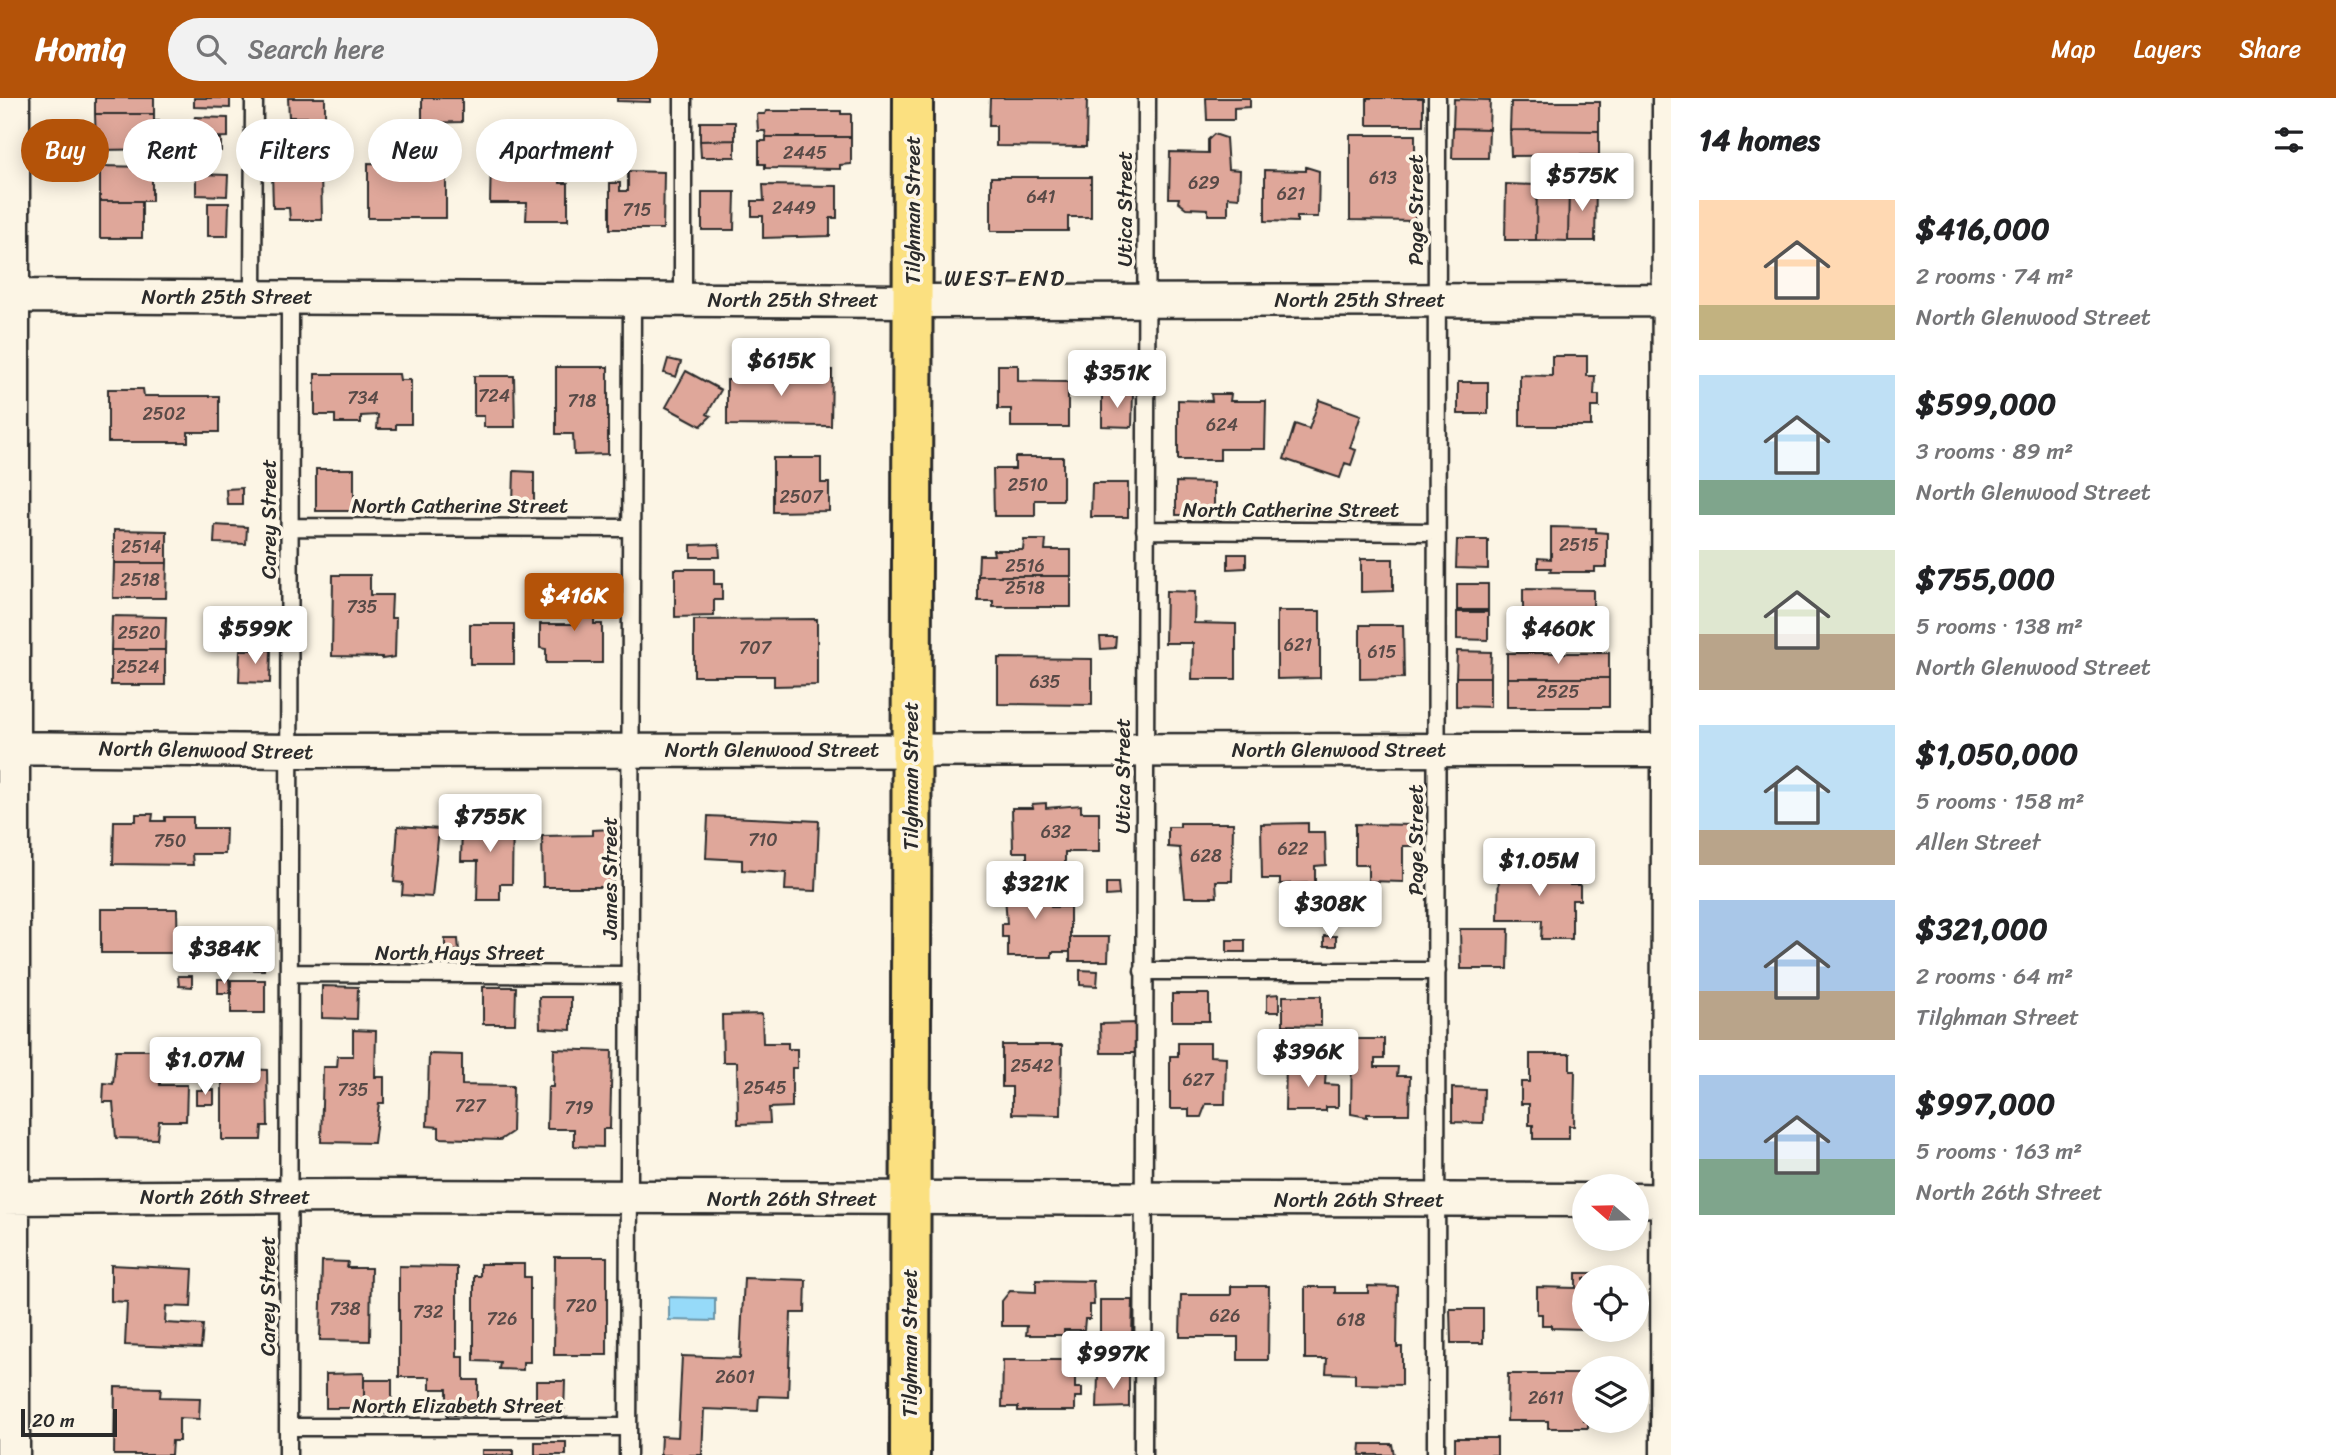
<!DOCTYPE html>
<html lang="en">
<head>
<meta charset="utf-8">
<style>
  :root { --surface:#fff; --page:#f2f2f2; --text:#202124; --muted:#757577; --accent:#b45309 }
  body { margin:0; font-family:Sriracha,sans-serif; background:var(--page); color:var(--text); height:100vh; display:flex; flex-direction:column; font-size:26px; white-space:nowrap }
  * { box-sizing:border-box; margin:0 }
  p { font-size:23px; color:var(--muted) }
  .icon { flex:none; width:38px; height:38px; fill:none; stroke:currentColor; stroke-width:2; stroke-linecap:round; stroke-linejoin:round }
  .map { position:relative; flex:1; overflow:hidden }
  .side { display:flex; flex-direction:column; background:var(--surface); width:665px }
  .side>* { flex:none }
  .top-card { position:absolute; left:21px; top:21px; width:665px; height:63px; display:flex; gap:14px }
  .needle { width:46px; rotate:290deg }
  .fabs { position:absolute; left:1572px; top:1076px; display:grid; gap:14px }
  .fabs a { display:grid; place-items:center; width:77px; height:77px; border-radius:50%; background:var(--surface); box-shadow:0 4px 18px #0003; font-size:35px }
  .scale { position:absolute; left:21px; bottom:18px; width:96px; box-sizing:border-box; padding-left:7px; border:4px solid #2b2b2b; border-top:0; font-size:19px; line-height:24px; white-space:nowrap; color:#2b2b2b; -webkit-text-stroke:5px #fcf5e5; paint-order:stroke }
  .price { position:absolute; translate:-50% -60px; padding:0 16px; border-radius:7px; background:#fff; color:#222; font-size:23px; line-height:46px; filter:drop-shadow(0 2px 4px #0008) }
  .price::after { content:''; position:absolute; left:50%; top:42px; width:21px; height:16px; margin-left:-10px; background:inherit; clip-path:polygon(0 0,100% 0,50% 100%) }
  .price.on { background:var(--accent); color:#fff }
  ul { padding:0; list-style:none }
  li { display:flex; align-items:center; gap:21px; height:175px; padding:0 28px }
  li span { display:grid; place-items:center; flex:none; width:196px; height:140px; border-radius:0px; color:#555 }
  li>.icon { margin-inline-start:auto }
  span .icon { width:84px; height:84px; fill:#fffc; stroke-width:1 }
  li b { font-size:30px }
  h2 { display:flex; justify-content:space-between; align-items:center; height:84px; padding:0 28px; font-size:30px }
  .pill { padding:0 24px; border-radius:32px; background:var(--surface); box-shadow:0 4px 18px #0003; font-size:24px; line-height:63px }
  .pill.on { background:var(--accent); color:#fff }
  header { display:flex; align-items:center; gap:42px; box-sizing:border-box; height:98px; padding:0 35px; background:var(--accent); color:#fff }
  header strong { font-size:33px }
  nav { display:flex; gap:38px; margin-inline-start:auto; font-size:24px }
  .search { width:490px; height:63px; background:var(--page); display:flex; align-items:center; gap:18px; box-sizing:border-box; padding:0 24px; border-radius:38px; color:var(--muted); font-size:26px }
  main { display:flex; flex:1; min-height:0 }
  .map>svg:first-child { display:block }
  .water { fill:#96daf9; stroke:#6b94a7; stroke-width:2 }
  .building { fill:#dfa79a; stroke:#2b2b2b; stroke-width:2 }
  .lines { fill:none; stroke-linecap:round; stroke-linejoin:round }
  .lane-casing { stroke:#2b2b2b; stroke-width:21 }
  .street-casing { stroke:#2b2b2b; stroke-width:37 }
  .primary-casing { stroke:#2b2b2b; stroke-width:44 }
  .lane { stroke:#fcf5e5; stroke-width:16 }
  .street { stroke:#fcf5e5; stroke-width:32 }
  .primary { stroke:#fbe080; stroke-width:38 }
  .labels { text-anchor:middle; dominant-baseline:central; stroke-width:7; stroke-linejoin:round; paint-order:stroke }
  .number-label { font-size:18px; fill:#584a47 }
  .street-label { font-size:21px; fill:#2b2b2b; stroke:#fcf5e5 }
  .neighbourhood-label { font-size:23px; letter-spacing:2px; fill:#2b2b2b; stroke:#fcf5e5 }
</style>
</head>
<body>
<header>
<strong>Homiq</strong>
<div class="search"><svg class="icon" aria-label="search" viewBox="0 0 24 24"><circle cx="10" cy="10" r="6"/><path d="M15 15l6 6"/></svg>Search here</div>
<nav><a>Map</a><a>Layers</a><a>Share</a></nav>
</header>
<main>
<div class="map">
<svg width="1671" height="1357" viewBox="0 0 1671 1357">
  <rect width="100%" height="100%" fill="#fcf5e5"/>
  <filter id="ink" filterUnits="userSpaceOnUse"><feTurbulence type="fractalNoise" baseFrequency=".0143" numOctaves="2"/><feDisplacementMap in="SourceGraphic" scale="14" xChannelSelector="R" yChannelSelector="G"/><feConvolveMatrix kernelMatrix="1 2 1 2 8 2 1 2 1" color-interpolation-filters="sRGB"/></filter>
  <g filter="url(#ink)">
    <path class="water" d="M669,1199L715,1200V1223L669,1222Z"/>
    <path class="building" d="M95,0H154V16H95Z
      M194,0H230V10L194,9Z
      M288,0H325V19H289Z
      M422,0H462V24L422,25Z
      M617,0H650V4L617,3Z
      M990,0H1087L1086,49L996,48V28H989Z
      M1206,0H1250V9L1234,10V22H1207Z
      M1367,0H1423V27H1367Z
      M1454,1L1490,2L1489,31L1453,30Z
      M1511,4H1599V33L1510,32Z
      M766,13H841V16H851V39H766L765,33H758L757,16H765Z
      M95,16H154V23H161L162,51L101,52V46H96Z
      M195,19L228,20V39L195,40L196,32L190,33Z
      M700,24H735V42L700,43Z
      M1453,30L1489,31L1488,60H1452Z
      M1510,32L1599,33V57L1511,58Z
      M1214,36L1226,40L1228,71L1240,72L1239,100L1228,99V117H1208V111L1186,110L1178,104L1179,100H1169L1170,54L1208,55V42Z
      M1350,37H1415V123L1350,122Z
      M766,39H851V66L840,67V71L765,70V66H759V43H766Z
      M204,41H221V53H204Z
      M735,42V59H701L700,43Z
      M420,51L446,52V120H368V65L420,66Z
      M491,60H550V64H561L560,85H568V122H526L527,105H490Z
      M100,68L152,69V103H100Z
      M1306,69L1319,73L1318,119H1297V124L1265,123V72L1306,73Z
      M321,72L322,122H290L289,110H273L272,73Z
      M628,73L664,74L663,131H610V85H620V93H628Z
      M196,76L228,77L227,98L196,97Z
      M991,79H1091V119H1068V133H991Z
      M1506,86L1537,87L1536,142H1505Z
      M763,87L837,88V120H830V138L763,140V118H752V103H764Z
      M1537,87H1569L1568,143L1536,142Z
      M1569,87H1596L1595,143H1568Z
      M702,94H735L734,132H702Z
      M100,103H142V140H100Z
      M208,105H229L228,138H208Z
      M1552,258H1587V278H1595L1594,297H1599V309H1591V328H1520V277L1552,278Z
      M668,261L681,264L676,279L664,275Z
      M998,267H1018V283L1068,284V329H1011V311H998Z
      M556,269H608V356L574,357L573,336H556Z
      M746,271L832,272L831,328L727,327V282H746Z
      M686,273L721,292L707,316L711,318L701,328L666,309Z
      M315,276H399L400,282H411V326H396V331H377L378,317L361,318V325H335V317H315Z
      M474,278H514L515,329H484V318H474Z
      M1458,284H1488V316H1458Z
      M108,291H143L144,298H219V334H188V344H108Z
      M1102,295H1133L1132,329L1102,328Z
      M1211,296H1231L1230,303H1266L1265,351H1220V362H1178V302L1212,303Z
      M1319,302L1361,317L1350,350L1356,352L1351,367L1345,365L1340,380L1284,361L1295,326L1309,331Z
      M1015,359H1063V402H1035V418H994L993,371H1015Z
      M773,360H821V385H829V413L773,414Z
      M316,371H354V413H316Z
      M514,373L534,374V405H513Z
      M1176,384L1214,385V417H1176Z
      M1092,385H1128V419H1091Z
      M242,390V406H227L226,391Z
      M215,427L247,429L246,446L214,445Z
      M1551,429L1596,430V434L1607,435V469H1595V474H1550L1551,470H1538V460L1551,461Z
      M114,432L167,433V465H114Z
      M1024,442H1046L1045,452H1071V478H978L979,457H994L993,452H1023Z
      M1457,442H1488V471L1456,470Z
      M719,446L720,459H691V447Z
      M1228,456H1246V470L1228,471Z
      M1361,461H1393V493L1361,494Z
      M114,465H167L166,500H113Z
      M675,471H714V486H722V502H714V518L675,519Z
      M333,477H370V497H392L391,520H396L395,559L382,561V559L332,558Z
      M978,478H1071V509H993V503H978Z
      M1457,486H1488V512H1457Z
      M1523,491L1593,492V516H1523Z
      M1166,493L1195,494L1194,525L1236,526V581H1192L1193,545H1165Z
      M560,495H595L594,526H602V565H546V551L540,550V526H576V513H559Z
      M1277,513H1320V580L1277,581Z
      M1457,514H1488V542L1457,541Z
      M1512,516H1603V539L1511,538Z
      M112,518L166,519L165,552H111Z
      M817,521V587L774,588V578H694V522Z
      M470,526H514V566H470Z
      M1360,527H1403L1404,580L1360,581Z
      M1100,539H1116L1115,550L1101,551Z
      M111,552H165V587H111Z
      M240,552H271L270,585L239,584Z
      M1457,553L1491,554L1490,579H1456Z
      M1507,555H1609V580H1507Z
      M998,560L1092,561V607L998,606Z
      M1456,579H1490V609L1456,608Z
      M1507,580H1609V609H1507Z
      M1046,705V710L1081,707V714H1099V754H1065V767H1027V754H1013L1012,710H1033L1032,706Z
      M136,716H153L152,723H165V719H193V730H226L225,756H192L193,767L113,766L114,723H136Z
      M491,717L513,718L512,786H500V802H477L478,763H461L462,729L491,725Z
      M708,718L819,723L816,793L785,792L786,775L742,772V762L706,760Z
      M1180,725H1233L1232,783H1216L1217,799H1185L1180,750L1168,749V729H1180Z
      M1308,725V734H1325L1326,767L1315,768V785L1280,786V781H1262L1261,726Z
      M1355,726L1415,727V748H1403V784L1368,783V767H1355Z
      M398,728L439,731L432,799L402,797L403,785L394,784Z
      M612,731L613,789H543L542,738L592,737V732Z
      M1499,768L1571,769L1570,787H1580V802H1572V841H1541L1542,822H1498Z
      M1004,783L1051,784V809H1070V854H1052V859H1008V839H1002V826H1007Z
      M1106,785H1118L1119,797L1106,798Z
      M101,811H177L178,855H101Z
      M1460,831H1509L1508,871H1461Z
      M1324,838H1336V848H1324Z
      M1070,839H1109L1108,863H1070Z
      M233,840L265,841L264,872L233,871Z
      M445,841H458L459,853L445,852Z
      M1227,842H1245V854H1227Z
      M1080,872L1098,873L1097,888L1080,887Z
      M178,878H192V889L179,888Z
      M218,881H229L230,895H218Z
      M231,882H265V915H231Z
      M322,888L358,889L357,921L322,920Z
      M483,889H516L515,926H483Z
      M1172,896H1209V923H1172Z
      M1279,896V914H1267V897Z
      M1283,898H1321V928L1283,927Z
      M539,899H571V932L540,930Z
      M762,916L763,945H788V951H797V970H792V1009L769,1010L770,1025L738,1026L737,964H723L722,917Z
      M1137,925L1138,955H1101L1100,926Z
      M353,932L376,933L375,979H384V1005H379L374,1045L321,1044L323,969H337L338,958H353Z
      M1352,941H1384V961H1375V969H1398L1397,978H1410L1409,1016H1367V1019L1351,1016Z
      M1178,945H1210V958L1226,959L1225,1006H1206L1201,1019H1189V1011H1170V958H1178Z
      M1002,947H1062L1061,1017L1012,1016V989H1002Z
      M554,951L612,953L610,1031H603V1049L574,1048V1031H547L548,989H553Z
      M116,952H159L160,987H187L186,1023H159L157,1041L116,1040L113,1004H103L104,985L113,986Z
      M429,956L462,957V987L513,988L512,1034L500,1042L439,1040V1029L427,1028Z
      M1530,956H1570V973H1575L1574,1028H1569V1041H1533V1027H1529V1006H1521V984H1530Z
      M1286,963H1306V971H1326L1325,986L1338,987V1009H1326V1013H1285Z
      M244,971L267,972L268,1028H262L261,1042H222V977H244Z
      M1452,990L1484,991L1483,1025L1452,1024Z
      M196,992H214V1006H196Z
      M555,1159H607V1257H554Z
      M322,1163L348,1164L347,1170H371L370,1243L320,1242Z
      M480,1166H524V1179H530V1264H523V1272L499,1271L500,1264L474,1263V1178H480Z
      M111,1167L193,1171L191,1209L166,1208L165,1225L203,1227L201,1250L125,1247L127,1204L111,1203Z
      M399,1168L457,1169V1259H464V1282H478V1317H447V1291H430V1279H399Z
      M1576,1175H1604L1613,1180H1584V1231L1551,1230V1227H1542V1216H1537V1189L1576,1190Z
      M744,1180L806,1182L805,1215H791L788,1299L759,1298L758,1313L704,1311L702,1357H660L661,1338L678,1339L682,1258L740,1260Z
      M1036,1182L1093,1183L1094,1207H1090V1221H1085L1084,1232H1064V1237H1026L1027,1228H1002V1203L1010,1193L1036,1194Z
      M1231,1188H1269L1268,1262H1238V1239H1180L1181,1197H1231Z
      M1368,1188L1398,1189L1397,1249H1402V1287L1355,1286V1276L1326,1275L1327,1261H1305V1189H1335V1195H1368Z
      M1100,1202H1133L1132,1237H1100Z
      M1450,1211H1483V1245H1451Z
      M1003,1262H1075V1290H1082V1299H1075V1313H1018V1309H1002Z
      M364,1275V1310H326V1276Z
      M1508,1276H1584V1323H1588V1330H1548V1323H1507Z
      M1098,1277H1129V1309L1097,1310Z
      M364,1282H392V1316H364Z
      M536,1283H565L564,1316H536Z
      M115,1289L161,1290L160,1299L200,1300L199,1321L179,1320V1343H172L171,1357H114Z
      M1455,1340H1497V1357H1455Z
      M535,1344H566V1357H535Z
      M1361,1346H1392L1394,1357H1360Z
      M482,1352H513V1357H482Z"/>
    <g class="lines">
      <g class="lane-casing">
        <path id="lane" d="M253,200L254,0
          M683,202V0
          M290,429L629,430
          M1145,432L1437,434
          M1143,873H1437
          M290,875L630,877
          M288,1329H628
          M288,1357L290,200
          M628,1357L632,203
          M1143,1357L1147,0
          M1436,1357L1437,0"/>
      </g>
      <g class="street-casing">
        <path id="street" d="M13,0V1357
          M0,198L914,203L1671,202
          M0,650L290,653L1671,652
          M0,1100L355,1098L1584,1102
          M1636,1102L1671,1103
          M1667,1357L1669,0"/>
      </g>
      <g class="primary-casing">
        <path id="primary" d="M910,1357L913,0"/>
      </g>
      <use href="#lane" class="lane"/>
      <use href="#street" class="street"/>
      <use href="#primary" class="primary"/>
    </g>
  </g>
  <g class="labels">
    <g class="number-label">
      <text x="805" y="55">2445</text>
      <text x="1383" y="80">613</text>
      <text x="1204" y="85">629</text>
      <text x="1291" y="96">621</text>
      <text x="1041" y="99">641</text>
      <text x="794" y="110">2449</text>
      <text x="637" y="112">715</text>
      <text x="494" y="298">724</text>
      <text x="363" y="300">734</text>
      <text x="582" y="303">718</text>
      <text x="164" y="316">2502</text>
      <text x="1222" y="327">624</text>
      <text x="1028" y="387">2510</text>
      <text x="801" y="399">2507</text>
      <text x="1579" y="447">2515</text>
      <text x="141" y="449">2514</text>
      <text x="1025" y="468">2516</text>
      <text x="140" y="482">2518</text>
      <text x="1025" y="490">2518</text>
      <text x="362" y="509">735</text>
      <text x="139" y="535">2520</text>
      <text x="1298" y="547">621</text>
      <text x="755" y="550">707</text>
      <text x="1382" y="554">615</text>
      <text x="138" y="569">2524</text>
      <text x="1045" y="584">635</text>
      <text x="1558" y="594">2525</text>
      <text x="1056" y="734">632</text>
      <text x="763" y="742">710</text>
      <text x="170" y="743">750</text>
      <text x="1293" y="751">622</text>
      <text x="1206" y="758">628</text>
      <text x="1032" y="968">2542</text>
      <text x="1198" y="982">627</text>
      <text x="765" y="990">2545</text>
      <text x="353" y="992">735</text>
      <text x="470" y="1008">727</text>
      <text x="579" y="1010">719</text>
      <text x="581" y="1208">720</text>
      <text x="345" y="1211">738</text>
      <text x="428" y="1214">732</text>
      <text x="1225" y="1218">626</text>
      <text x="502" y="1221">726</text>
      <text x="1351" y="1222">618</text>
      <text x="735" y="1279">2601</text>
      <text x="1546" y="1300">2611</text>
    </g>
    <g class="street-label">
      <text transform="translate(1125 111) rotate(-90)">Utica Street</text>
      <text transform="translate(913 112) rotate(-90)">Tilghman Street</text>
      <text transform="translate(1416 112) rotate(-90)">Page Street</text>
      <text x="227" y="199">North 25th Street</text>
      <text x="793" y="202">North 25th Street</text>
      <text x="1360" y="202">North 25th Street</text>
      <text x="460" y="408">North Catherine Street</text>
      <text x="1291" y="412">North Catherine Street</text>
      <text transform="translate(269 421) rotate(-90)">Carey Street</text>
      <text transform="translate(206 652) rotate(1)">North Glenwood Street</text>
      <text x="772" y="652">North Glenwood Street</text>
      <text x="1339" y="652">North Glenwood Street</text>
      <text transform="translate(911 678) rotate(-90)">Tilghman Street</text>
      <text transform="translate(1123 678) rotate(-90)">Utica Street</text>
      <text transform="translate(1416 742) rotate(-90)">Page Street</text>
      <text transform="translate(610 780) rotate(-90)">James Street</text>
      <text x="460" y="855">North Hays Street</text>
      <text x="225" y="1099">North 26th Street</text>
      <text x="792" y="1101">North 26th Street</text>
      <text x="1359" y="1102">North 26th Street</text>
      <text transform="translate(268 1198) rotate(-90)">Carey Street</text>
      <text transform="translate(910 1245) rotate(-90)">Tilghman Street</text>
      <text x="458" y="1308">North Elizabeth Street</text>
    </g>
    <g class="neighbourhood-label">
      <text x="1005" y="180">WEST END</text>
    </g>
  </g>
</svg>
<div class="fabs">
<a><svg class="needle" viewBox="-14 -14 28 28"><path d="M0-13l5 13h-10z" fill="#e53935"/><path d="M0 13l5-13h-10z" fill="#757577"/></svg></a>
<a><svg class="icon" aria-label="locate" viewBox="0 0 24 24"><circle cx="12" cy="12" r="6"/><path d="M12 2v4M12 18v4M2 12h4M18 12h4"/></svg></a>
<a><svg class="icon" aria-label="layers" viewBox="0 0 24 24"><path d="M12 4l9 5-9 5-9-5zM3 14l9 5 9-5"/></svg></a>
</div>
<div class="scale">20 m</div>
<b class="price" style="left:1582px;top:115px">$575K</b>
<b class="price" style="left:781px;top:300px">$615K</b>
<b class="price" style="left:1117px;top:312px">$351K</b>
<b class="price on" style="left:574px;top:535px">$416K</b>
<b class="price" style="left:255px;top:568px">$599K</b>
<b class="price" style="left:1558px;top:568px">$460K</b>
<b class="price" style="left:490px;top:756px">$755K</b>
<b class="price" style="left:1539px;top:800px">$1.05M</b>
<b class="price" style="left:1035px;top:823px">$321K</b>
<b class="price" style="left:1330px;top:843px">$308K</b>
<b class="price" style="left:224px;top:888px">$384K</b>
<b class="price" style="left:1308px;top:991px">$396K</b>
<b class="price" style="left:205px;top:999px">$1.07M</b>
<b class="price" style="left:1113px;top:1293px">$997K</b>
<div class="top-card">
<a class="pill on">Buy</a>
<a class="pill">Rent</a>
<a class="pill">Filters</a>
<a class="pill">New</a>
<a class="pill">Apartment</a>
</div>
</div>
<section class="side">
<h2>14 homes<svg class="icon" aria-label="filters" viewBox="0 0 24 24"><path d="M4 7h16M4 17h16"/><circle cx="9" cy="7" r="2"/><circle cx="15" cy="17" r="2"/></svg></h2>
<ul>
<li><span style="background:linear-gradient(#ffd9b3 75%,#c2b280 0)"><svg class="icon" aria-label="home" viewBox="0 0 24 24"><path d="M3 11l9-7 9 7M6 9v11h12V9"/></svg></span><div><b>$416,000</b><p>2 rooms · 74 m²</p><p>North Glenwood Street</p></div></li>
<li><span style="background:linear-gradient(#bfe0f5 75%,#7fa58c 0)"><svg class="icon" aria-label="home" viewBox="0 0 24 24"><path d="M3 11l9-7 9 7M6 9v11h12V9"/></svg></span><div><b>$599,000</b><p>3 rooms · 89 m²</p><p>North Glenwood Street</p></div></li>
<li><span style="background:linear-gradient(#dfe7d0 60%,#b9a48a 0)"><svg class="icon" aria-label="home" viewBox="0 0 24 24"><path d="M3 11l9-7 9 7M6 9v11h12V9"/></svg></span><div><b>$755,000</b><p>5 rooms · 138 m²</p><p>North Glenwood Street</p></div></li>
<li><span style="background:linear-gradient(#bfe0f5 75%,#b9a48a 0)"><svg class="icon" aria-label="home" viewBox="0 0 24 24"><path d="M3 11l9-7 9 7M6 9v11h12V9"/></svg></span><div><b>$1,050,000</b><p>5 rooms · 158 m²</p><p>Allen Street</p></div></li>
<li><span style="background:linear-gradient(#a9c7e8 65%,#b9a48a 0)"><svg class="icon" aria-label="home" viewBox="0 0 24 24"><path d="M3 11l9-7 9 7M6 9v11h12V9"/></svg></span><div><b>$321,000</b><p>2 rooms · 64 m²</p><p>Tilghman Street</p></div></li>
<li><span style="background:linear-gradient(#a9c7e8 60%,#7fa58c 0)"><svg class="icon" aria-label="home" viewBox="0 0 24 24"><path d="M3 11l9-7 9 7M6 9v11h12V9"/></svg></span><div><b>$997,000</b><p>5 rooms · 163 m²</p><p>North 26th Street</p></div></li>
</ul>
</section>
</main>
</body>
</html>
